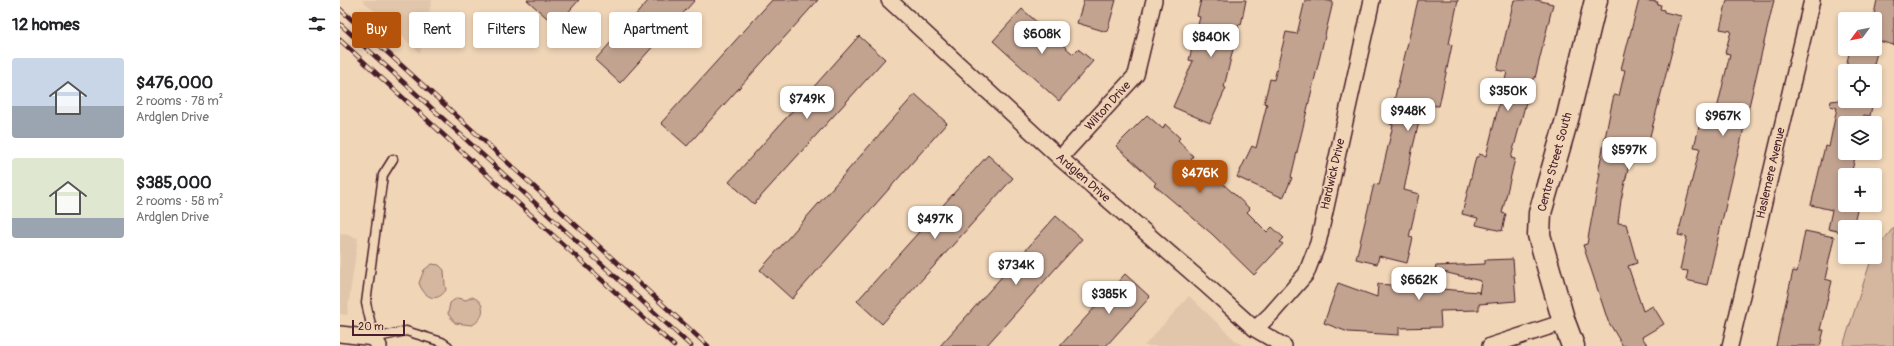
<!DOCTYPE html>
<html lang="en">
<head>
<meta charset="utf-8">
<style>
  :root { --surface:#fff; --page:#f6f6f6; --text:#202124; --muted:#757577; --accent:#b45309 }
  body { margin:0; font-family:Pangolin,sans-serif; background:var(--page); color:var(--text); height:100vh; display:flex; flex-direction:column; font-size:15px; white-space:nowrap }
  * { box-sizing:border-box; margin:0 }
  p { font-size:13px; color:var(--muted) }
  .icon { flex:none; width:22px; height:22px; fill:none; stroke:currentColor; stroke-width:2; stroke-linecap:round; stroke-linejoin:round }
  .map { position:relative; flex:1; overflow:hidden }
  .side { display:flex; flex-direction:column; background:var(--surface); width:340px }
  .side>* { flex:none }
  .guide { position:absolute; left:12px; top:12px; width:380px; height:36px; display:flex; gap:8px }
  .needle { width:26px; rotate:238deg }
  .controls { position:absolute; left:1498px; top:12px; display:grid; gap:8px }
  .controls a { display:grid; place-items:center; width:44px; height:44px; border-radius:4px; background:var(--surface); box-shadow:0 2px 6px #0003; font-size:20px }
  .scale { position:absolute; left:12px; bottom:10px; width:53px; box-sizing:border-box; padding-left:4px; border:2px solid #4a1f2b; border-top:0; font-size:11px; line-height:14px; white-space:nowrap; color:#4a1f2b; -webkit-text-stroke:3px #f0d5b7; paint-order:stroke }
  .price { position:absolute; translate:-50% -34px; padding:0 9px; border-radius:8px; background:#fff; color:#222; font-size:13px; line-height:26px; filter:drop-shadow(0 1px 2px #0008) }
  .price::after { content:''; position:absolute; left:50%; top:24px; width:12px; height:9px; margin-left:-6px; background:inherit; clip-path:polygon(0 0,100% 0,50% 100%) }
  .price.active { background:var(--accent); color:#fff }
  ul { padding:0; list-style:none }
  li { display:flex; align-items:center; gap:12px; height:100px; padding:0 12px }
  li span { display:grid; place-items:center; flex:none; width:112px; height:80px; border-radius:4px; color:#555 }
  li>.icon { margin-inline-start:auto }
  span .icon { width:48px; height:48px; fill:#fffc; stroke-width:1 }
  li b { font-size:17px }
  h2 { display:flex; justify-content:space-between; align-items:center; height:48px; padding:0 12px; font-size:17px }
  .chip { padding:0 14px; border-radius:4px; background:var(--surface); box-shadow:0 2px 6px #0003; font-size:14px; line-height:36px }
  .chip.active { background:var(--accent); color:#fff }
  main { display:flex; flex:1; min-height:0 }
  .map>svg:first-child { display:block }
  .built { fill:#e2c6ab }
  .green { fill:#d5b7a0; stroke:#906b66 }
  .building { fill:#c2a390; stroke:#4a1f2b }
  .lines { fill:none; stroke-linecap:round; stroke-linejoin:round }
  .lane-casing { stroke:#4a1f2b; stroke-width:11 }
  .street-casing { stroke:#4a1f2b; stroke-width:18 }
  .secondary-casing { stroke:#4a1f2b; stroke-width:25 }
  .lane { stroke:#f0d5b7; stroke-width:8 }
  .street { stroke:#f0d5b7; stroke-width:15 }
  .secondary { stroke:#f0d5b7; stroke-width:22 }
  .rail-casing { stroke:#4a1f2b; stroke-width:4.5 }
  .rail { stroke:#f0d5b7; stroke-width:3; stroke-dasharray:9; stroke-linecap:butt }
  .labels { text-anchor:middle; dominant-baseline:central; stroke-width:3; stroke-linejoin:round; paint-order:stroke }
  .street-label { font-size:12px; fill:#4a1f2b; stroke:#f0d5b7 }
</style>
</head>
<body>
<main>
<section class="side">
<h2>12 homes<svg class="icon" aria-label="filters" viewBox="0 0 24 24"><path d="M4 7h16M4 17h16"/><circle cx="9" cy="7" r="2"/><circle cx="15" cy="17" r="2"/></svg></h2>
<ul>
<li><span style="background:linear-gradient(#c9d6e8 60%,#9aa5b1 0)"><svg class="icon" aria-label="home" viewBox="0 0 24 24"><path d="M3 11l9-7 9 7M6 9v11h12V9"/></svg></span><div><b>$476,000</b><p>2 rooms · 78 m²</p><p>Ardglen Drive</p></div></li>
<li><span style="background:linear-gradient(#dfe7d0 75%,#9aa5b1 0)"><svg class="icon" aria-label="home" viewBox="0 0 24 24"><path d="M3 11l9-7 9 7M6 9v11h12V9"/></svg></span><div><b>$385,000</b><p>2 rooms · 58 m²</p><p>Ardglen Drive</p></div></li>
</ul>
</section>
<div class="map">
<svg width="1554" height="346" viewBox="0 0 1554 346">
  <rect width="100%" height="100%" fill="#f0d5b7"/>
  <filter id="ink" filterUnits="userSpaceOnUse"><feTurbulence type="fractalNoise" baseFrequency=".025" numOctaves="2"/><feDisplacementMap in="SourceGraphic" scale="8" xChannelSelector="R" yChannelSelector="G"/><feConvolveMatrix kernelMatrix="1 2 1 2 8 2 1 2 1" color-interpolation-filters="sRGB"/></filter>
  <g filter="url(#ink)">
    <path class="built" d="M22,0H92L80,53Z
      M0,233L18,238L7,315L0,314Z
      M849,296L896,341L903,346H804Z"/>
    <path class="green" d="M1554,227V346H1503L1532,257H1535V251Z
      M92,264L99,265L104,270L105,285L106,290C96,304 84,297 79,283L84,270Z
      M132,297C147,302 145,319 132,325L115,323L108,314L110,303L117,298L126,300Z"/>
    <path class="building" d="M187,0H239L216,26Z
      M309,0H355L280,83L255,60Z
      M432,0H478L347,146L321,123Z
      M744,0H776L767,32L737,23Z
      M861,0H906L901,25L899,24L884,87L886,88L870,123L833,107L853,61L849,60L860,17L857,16Z
      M965,0H984L993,2L951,177L952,178L943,198L897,177L912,146L916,148L927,104L924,103L930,79L934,80L946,32L957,34Z
      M1078,0H1118L1109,44L1112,45L1099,106L1083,105L1072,151L1064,190L1079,194L1069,237L1073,238L1067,263L1039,256L1037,264L1016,259L1034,184L1039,185L1053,125L1050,124L1054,101Z
      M1174,0H1197L1213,4L1195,78H1194L1188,103L1186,102L1171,158L1175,159L1162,213L1166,214L1162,231L1136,225L1138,218L1122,214L1136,157H1138L1139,154L1146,156L1167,72L1157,70Z
      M1299,0L1318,2L1317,4L1321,5L1320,9L1324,10V12L1341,16L1309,140L1303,138L1300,153L1292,151L1281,200L1278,223L1286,224L1297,263L1288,266L1303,311L1313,306L1324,324L1302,337L1308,346H1283L1268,321L1243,245L1247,244L1260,173H1258L1271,108L1274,95L1279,96L1285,70L1281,69Z
      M1387,0H1434L1367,285L1346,280L1348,271L1340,270L1347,237L1338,235L1360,148L1354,147L1360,123L1373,126L1390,54L1385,53L1391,31L1380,29Z
      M1537,0H1554V45L1535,40V19H1533Z
      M682,9L733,54L738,49L753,61L719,101L653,41Z
      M519,36L545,59L414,204L389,182Z
      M1510,49H1538L1532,71H1505Z
      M575,94L607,123L452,299L420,270Z
      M1499,100L1533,101L1530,116L1524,115L1522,123H1505V153H1516L1511,175H1505V205H1518L1513,227H1505V233L1488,229L1492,210L1471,205L1485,146L1489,147L1497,108L1490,106L1491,101Z
      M807,115L823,129L825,124L840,138L838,140L853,156L851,159L877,183L879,180L910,209L907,212L927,232L932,227L944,238L940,242L943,244L914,275L872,234L814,185L816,183L776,146Z
      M648,155L673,178L542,324L517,301Z
      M716,216L742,239L646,346H600Z
      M1465,231L1494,237L1485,279L1492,281L1480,330H1484L1480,346H1436L1453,271L1457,272Z
      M1173,259L1176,301L1139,304V310L1100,311L1101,327L1059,328V335L1008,332L984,323L998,283L1037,297L1038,284L1139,292V294L1141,281L1095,270L1096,266L1145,264V260Z
      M785,274L810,297L766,346H720Z"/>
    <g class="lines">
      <g class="lane-casing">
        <path id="lane" d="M53,159L43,175L26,303L34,338L66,331L102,342L108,346"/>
      </g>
      <g class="street-casing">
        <path id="street" d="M549,0L720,158L866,285L915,329L944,346
          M720,158L796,75L814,0
          M915,329L931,314L966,274L978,243L1032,0
          M0,334L34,338L39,346
          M1150,346L1224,322
          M1390,346L1472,0"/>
      </g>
      <g class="secondary-casing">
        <path id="secondary" d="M1233,346L1224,322L1199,235L1200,213L1228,116L1256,0"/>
      </g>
      <use href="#lane" class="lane"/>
      <use href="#street" class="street"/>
      <use href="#secondary" class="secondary"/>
      <g class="rail-casing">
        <path id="rail" d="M0,9L368,346
          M0,24L351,346
          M0,40L334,346"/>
      </g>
      <use href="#rail" class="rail"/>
    </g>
  </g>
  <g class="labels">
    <g class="street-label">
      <text transform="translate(768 106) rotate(-48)">Wilton Drive</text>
      <text transform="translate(1215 162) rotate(-75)">Centre Street South</text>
      <text transform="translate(1431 173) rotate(-77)">Haslemere Avenue</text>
      <text transform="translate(993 174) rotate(-77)">Hardwick Drive</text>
      <text transform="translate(743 178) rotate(41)">Ardglen Drive</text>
    </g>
  </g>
</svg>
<div class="controls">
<a><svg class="needle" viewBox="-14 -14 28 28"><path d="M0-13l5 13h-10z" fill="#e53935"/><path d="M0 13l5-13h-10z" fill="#757577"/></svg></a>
<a><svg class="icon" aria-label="locate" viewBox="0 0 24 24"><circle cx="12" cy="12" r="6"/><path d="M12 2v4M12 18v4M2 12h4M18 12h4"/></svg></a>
<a><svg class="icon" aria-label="layers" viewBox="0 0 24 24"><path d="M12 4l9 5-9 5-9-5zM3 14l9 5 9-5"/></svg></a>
<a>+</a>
<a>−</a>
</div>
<div class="scale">20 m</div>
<b class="price" style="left:702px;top:55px">$608K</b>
<b class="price" style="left:871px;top:58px">$840K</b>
<b class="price" style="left:1168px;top:112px">$350K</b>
<b class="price" style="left:467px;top:120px">$749K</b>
<b class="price" style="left:1068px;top:132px">$948K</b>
<b class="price" style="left:1383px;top:137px">$967K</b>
<b class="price" style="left:1289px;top:171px">$597K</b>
<b class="price active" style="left:860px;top:194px">$476K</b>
<b class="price" style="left:595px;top:240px">$497K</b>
<b class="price" style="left:676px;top:286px">$734K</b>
<b class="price" style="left:1079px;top:301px">$662K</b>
<b class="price" style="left:769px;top:315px">$385K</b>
<div class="guide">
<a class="chip active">Buy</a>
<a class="chip">Rent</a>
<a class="chip">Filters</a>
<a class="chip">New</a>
<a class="chip">Apartment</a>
</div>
</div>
</main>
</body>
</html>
